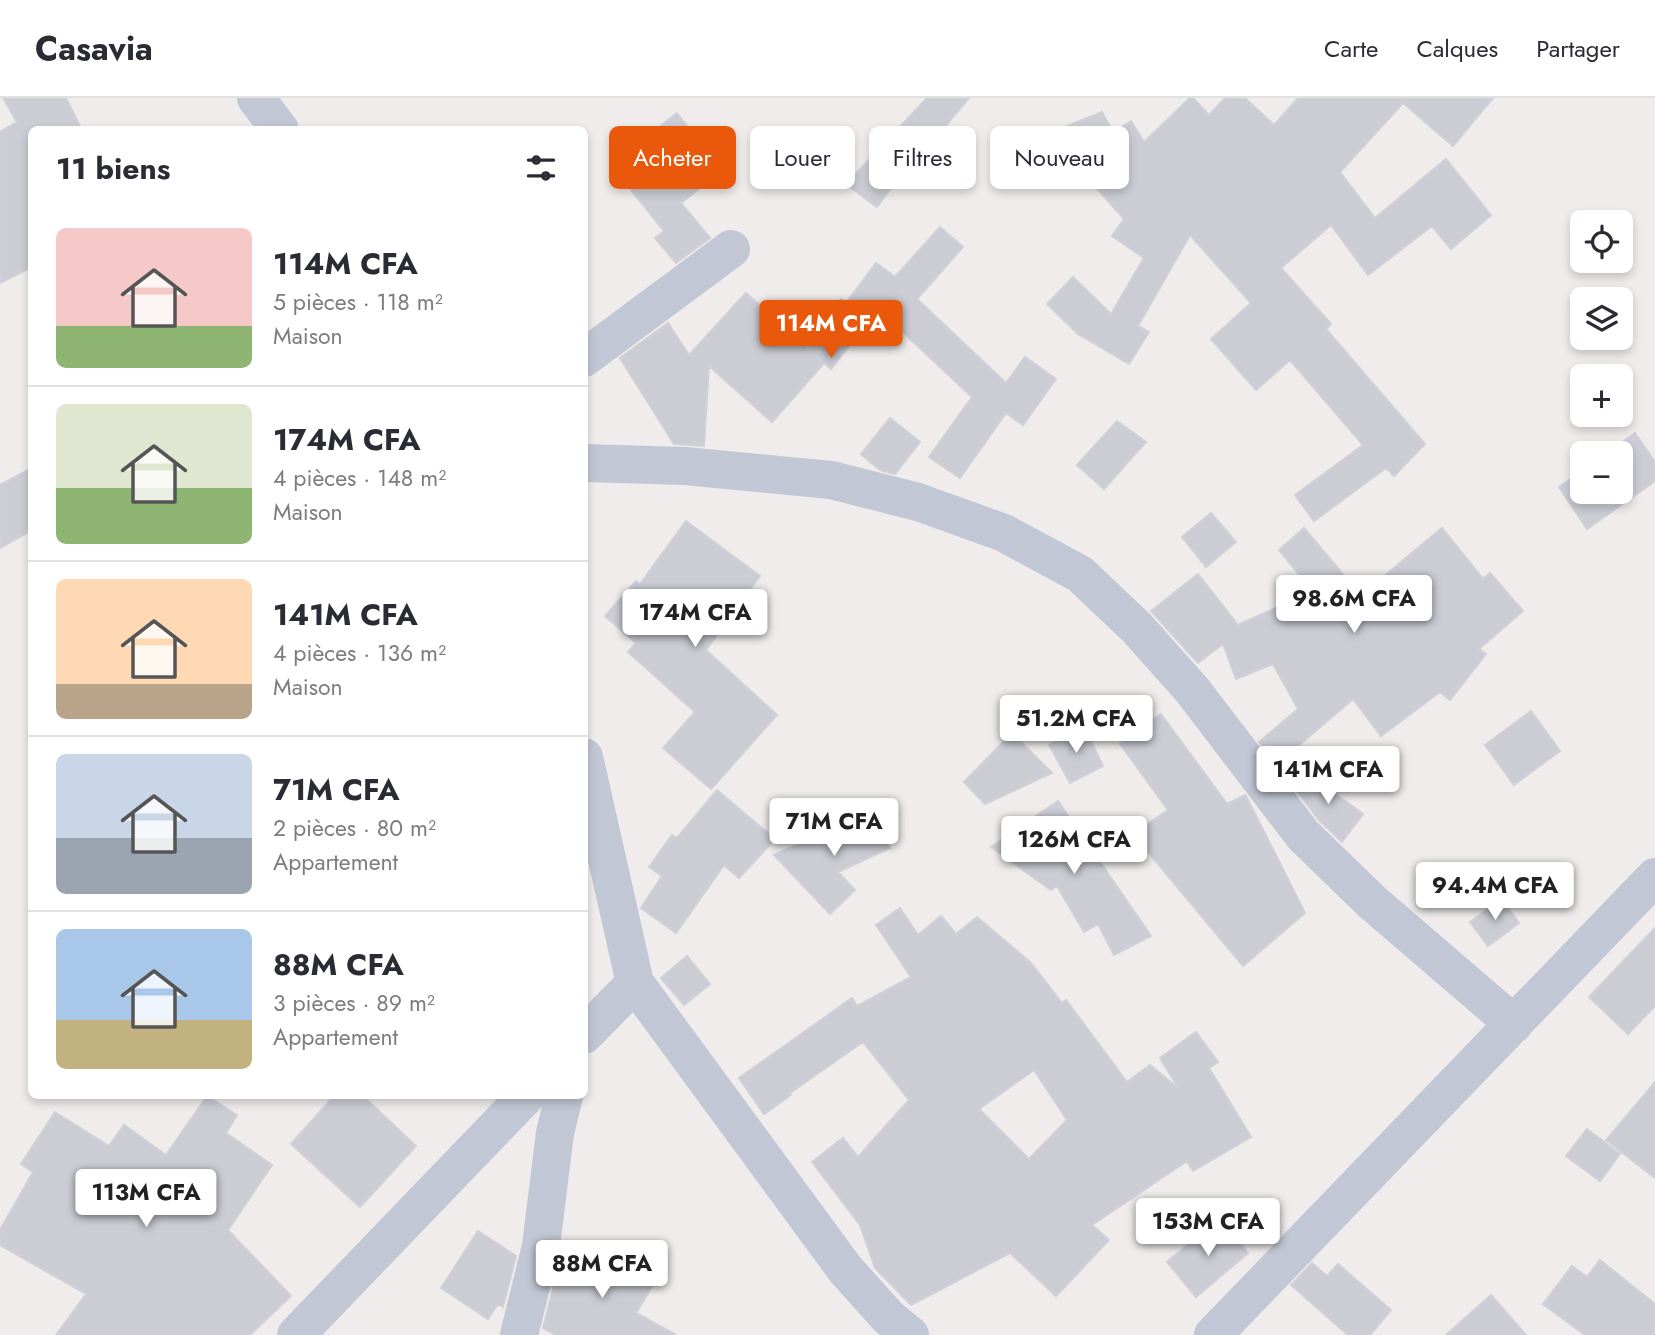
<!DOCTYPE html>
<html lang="fr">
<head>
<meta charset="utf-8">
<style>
  :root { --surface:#fff; --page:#f2f2f3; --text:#2b2b33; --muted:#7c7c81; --line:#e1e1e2; --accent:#ea580c }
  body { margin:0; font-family:Jost,sans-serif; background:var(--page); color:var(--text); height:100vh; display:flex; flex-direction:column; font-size:26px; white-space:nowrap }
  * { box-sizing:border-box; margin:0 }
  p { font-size:23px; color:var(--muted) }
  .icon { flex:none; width:38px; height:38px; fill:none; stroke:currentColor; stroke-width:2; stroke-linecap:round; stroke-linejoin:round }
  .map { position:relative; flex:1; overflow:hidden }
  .details { position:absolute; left:28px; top:28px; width:560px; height:973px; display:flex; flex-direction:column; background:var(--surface); border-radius:10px; box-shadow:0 4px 10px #0003 }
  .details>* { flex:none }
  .banner { position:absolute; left:609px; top:28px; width:665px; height:63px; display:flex; gap:14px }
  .fabs { position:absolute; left:1570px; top:112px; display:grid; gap:14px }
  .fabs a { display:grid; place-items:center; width:63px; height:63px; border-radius:10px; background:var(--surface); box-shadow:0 4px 10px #0003; font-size:35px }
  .price { position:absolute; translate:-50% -60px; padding:0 16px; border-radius:7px; background:#fff; color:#222; font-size:23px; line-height:46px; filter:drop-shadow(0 2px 4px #0008) }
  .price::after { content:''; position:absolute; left:50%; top:42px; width:21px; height:16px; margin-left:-10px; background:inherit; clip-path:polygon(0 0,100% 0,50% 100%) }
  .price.active { background:var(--accent); color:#fff }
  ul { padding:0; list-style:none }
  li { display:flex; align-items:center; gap:21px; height:175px; padding:0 28px }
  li+li { border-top:2px solid var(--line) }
  li span { display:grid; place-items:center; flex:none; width:196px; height:140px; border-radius:10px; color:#555 }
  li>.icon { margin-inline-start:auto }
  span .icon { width:84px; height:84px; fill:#fffc; stroke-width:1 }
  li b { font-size:30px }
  h2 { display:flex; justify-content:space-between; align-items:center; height:84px; padding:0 28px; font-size:30px }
  .pill { padding:0 24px; border-radius:10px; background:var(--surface); box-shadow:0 4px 10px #0003; font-size:24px; line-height:63px }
  .pill.active { background:var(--accent); color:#fff }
  header { display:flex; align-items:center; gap:42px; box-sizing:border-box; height:98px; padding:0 35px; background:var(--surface); border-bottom:2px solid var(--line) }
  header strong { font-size:33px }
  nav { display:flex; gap:38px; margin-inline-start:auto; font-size:24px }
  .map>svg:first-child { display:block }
  .building { fill:#cbccd4; stroke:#cfd0d8; stroke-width:2; fill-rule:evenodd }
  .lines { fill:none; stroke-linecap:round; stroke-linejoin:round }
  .street { stroke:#c1c7d4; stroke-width:38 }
</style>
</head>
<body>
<header>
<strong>Casavia</strong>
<nav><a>Carte</a><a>Calques</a><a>Partager</a></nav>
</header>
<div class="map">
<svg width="1655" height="1237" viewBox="0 0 1655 1237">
  <rect width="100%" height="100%" fill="#efeceb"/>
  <path class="building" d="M3,0H66L82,32H32V169L0,185V34L17,24Z
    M927,0H969L918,61L915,58L877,109L846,86Z
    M1190,0H1193L1209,17L1225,0H1245L1274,27L1298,0H1493L1453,48L1403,5L1340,74L1375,120L1446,61L1491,117L1451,151L1432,128L1368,177L1331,127L1281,170L1331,226L1326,231L1425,346L1394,378L1386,370L1314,423L1295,397L1363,347L1290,262L1256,292L1211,241L1251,205L1190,137L1138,228L1149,234L1129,266L1078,236L1047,206L1073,179L1111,216L1144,160L1112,138L1124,121L1071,61L1048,71L1035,41L1102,14L1113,34L1131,23L1144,44Z
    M677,15L722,73L681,105L710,140L676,165L655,140L664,133L611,67Z
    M940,129L963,149L917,201L1006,285L1025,259L1056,281L1023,327L1006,315L960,380L929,359L972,299L878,211L831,271L816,258L824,265L772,324L709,268L704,348L674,346L620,260L668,225L689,257L746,195L808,251L841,201L846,205L876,165L895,179Z
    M890,320L920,344L895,376L880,372L861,356Z
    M1117,323L1146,344L1104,391L1077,367Z
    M1635,335L1655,364V383L1587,431L1559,389L1582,373V394H1620V355H1607Z
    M32,370V432L0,450V387Z
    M1211,415L1236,444L1206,469L1182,439Z
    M686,423L760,478L706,552L777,617L711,691L663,650L695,614L628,554L636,545L605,518L636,483L640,486Z
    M1304,430L1353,488L1357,484L1366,493L1442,430L1483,481L1490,475L1523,513L1479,551L1486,556L1450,602L1440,594L1381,638L1353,601L1277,666L1259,644L1298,611L1273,566L1236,581L1223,546L1198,565L1151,513L1198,476L1238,527L1313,493L1279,452Z
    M1531,613L1560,653L1514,687L1485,647Z
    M1161,616L1227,706L1245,697L1246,698L1305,815L1243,868L1133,736L1168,712L1120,646Z
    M1084,629L1103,668L1070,685L1049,647Z
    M1012,635L1052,675L985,706L964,684Z
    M1304,673L1363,716L1342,744L1319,722L1293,688Z
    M717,692L775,741L739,780L724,767L676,835L641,810L662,778L649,769L672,737L677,740Z
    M1058,703L1151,838L1114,857L1098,826L1084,834L1057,788L1051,792L991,749Z
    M872,712L890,750L838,774L855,792L830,816L774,757Z
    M1502,801L1519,825L1488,848L1470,824Z
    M900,810L918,837L941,818L956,836L977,819L1031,865L1062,905L1066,902L1127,984L1150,967L1179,991L1160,960L1196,934L1218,964L1209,970L1251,1039L1193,1073L1187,1063L1092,1127L1109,1142L1056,1198L1010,1155L911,1207L875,1170L860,1127L812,1064L843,1040L858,1059L909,1002L863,944L790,995L791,997L764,1016L739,980L852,900L857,908L911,879L876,827ZM1034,972L1067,1022L1029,1061L979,1011Z
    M1655,830V908L1628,936L1589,899Z
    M687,858L710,886L684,907L661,880Z
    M1655,984V1080L1606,1042Z
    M207,998L237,1017L226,1035L272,1067L228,1132L291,1198L250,1237H56L86,1196L0,1147V1132L33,1074L21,1066L55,1014L109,1048L124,1027L166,1057Z
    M334,998H363L416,1048L360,1109L291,1046Z
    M1587,1031L1620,1056L1600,1083L1566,1058Z
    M1220,1120L1248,1155L1196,1199L1167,1164Z
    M478,1133L516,1158L503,1209L498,1206L488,1221L441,1190Z
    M596,1146L656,1182L636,1215L676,1237H556L543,1230L555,1183L565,1190Z
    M1600,1162L1655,1206V1237H1585L1543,1206L1572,1168L1587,1179Z
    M1312,1165L1327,1178L1338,1166L1391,1212L1370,1237H1348L1291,1187Z
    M1491,1197L1526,1237H1446Z"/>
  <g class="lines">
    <path class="street" d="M256,0L280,32
      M584,260L731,151
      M584,365L685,368L831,382L918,404L1004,435L1080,476L1137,530L1193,593L1303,737L1372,804L1514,926
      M584,659L635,885L845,1171L889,1220L910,1237
      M584,937L635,885
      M296,1237L526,998
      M519,1237L541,1148L555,1035L564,998
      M1213,1237L1655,779"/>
  </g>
</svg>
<div class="fabs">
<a><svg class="icon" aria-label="locate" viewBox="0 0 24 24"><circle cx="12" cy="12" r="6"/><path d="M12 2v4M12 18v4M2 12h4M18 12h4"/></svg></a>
<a><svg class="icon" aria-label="layers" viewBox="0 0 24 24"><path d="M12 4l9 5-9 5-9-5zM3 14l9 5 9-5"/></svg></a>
<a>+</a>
<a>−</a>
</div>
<b class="price active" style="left:831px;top:262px">114M CFA</b>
<b class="price" style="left:1354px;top:537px">98.6M CFA</b>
<b class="price" style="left:695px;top:551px">174M CFA</b>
<b class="price" style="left:1076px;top:657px">51.2M CFA</b>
<b class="price" style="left:1328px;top:708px">141M CFA</b>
<b class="price" style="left:834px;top:760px">71M CFA</b>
<b class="price" style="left:1074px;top:778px">126M CFA</b>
<b class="price" style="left:1495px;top:824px">94.4M CFA</b>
<b class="price" style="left:146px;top:1131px">113M CFA</b>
<b class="price" style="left:1208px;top:1160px">153M CFA</b>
<b class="price" style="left:602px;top:1202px">88M CFA</b>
<div class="banner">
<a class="pill active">Acheter</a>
<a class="pill">Louer</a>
<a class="pill">Filtres</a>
<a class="pill">Nouveau</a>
</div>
<section class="details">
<h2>11 biens<svg class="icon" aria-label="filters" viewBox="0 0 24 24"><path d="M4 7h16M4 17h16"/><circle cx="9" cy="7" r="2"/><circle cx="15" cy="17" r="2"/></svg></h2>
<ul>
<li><span style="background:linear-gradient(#f6c9c9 70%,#8fb573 0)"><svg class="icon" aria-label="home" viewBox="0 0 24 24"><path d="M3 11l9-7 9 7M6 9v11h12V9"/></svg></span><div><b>114M CFA</b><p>5 pièces · 118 m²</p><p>Maison</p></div></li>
<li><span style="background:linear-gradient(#dfe7d0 60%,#8fb573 0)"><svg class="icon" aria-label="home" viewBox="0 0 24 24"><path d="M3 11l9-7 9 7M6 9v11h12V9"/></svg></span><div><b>174M CFA</b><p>4 pièces · 148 m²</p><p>Maison</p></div></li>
<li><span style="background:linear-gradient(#ffd9b3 75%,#b9a48a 0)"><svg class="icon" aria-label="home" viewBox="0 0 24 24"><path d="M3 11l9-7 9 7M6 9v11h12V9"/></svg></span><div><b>141M CFA</b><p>4 pièces · 136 m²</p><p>Maison</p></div></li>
<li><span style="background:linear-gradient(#c9d6e8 60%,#9aa5b1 0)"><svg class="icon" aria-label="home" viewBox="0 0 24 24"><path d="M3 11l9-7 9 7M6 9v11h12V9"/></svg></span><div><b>71M CFA</b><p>2 pièces · 80 m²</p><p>Appartement</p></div></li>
<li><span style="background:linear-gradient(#a9c7e8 65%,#c2b280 0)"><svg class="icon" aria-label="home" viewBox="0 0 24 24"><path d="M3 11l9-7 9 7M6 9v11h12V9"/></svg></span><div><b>88M CFA</b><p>3 pièces · 89 m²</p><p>Appartement</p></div></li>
</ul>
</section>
</div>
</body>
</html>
